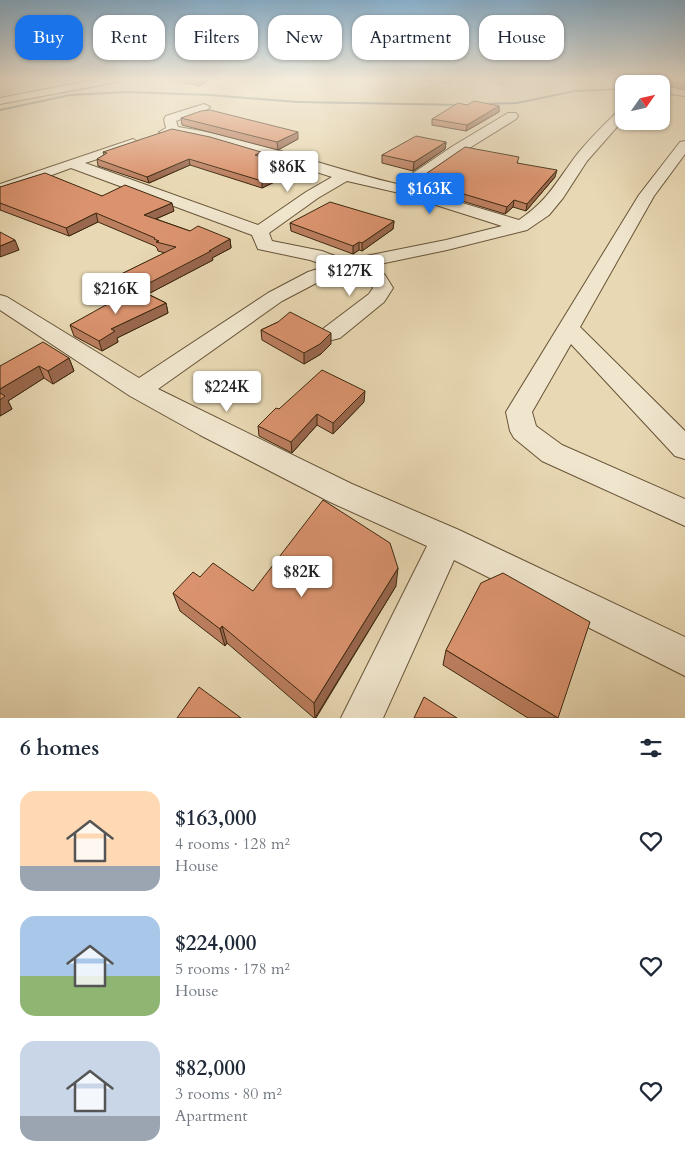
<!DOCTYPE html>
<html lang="en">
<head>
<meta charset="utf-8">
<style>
  :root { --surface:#fff; --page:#f6f6f7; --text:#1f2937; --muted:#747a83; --accent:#1a73e8 }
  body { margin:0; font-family:Cardo,serif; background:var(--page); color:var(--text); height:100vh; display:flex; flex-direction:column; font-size:19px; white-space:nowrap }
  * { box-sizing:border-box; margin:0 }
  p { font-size:16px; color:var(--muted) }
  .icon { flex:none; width:28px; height:28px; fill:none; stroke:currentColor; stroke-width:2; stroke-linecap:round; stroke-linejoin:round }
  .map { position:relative; height:718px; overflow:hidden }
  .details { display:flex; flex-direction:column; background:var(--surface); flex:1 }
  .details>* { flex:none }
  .hud { position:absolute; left:15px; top:15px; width:655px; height:45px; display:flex; gap:10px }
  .needle { width:32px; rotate:56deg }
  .buttons { position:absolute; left:615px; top:75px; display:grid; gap:10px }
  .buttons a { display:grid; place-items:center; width:55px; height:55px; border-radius:10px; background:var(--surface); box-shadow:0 1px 4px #0004; font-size:25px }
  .price { position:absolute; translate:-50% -42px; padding:0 11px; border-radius:5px; background:#fff; color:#222; font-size:16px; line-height:32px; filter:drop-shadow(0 1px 2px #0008) }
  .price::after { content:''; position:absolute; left:50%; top:30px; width:15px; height:11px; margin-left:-8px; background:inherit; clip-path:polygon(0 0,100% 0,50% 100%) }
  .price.current { background:var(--accent); color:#fff }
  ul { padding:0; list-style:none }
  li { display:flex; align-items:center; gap:15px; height:125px; padding:0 20px }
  li span { display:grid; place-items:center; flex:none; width:140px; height:100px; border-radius:15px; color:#555 }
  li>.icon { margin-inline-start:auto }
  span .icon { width:60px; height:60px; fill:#fffc; stroke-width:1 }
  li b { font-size:21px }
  h2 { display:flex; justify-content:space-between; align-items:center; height:60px; padding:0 20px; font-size:21px }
  .tag { padding:0 18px; border-radius:15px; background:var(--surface); box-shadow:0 1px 4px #0004; font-size:18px; line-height:45px }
  .tag.current { background:var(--accent); color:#fff }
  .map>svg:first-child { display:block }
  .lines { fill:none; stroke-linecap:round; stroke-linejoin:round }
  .stream { fill:#767e74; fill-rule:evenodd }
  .minor-casing { stroke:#685438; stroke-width:2 }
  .minor { fill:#f0e6ce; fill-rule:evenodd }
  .wall { fill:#bb7e5f; stroke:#3d280f }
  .shaded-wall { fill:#99674d; stroke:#3d280f }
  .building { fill:#da936e; stroke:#3d280f }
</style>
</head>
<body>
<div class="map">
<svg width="685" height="718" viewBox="0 0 685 718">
  <rect width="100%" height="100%" fill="#e8d8b3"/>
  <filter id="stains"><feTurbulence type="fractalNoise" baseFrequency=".004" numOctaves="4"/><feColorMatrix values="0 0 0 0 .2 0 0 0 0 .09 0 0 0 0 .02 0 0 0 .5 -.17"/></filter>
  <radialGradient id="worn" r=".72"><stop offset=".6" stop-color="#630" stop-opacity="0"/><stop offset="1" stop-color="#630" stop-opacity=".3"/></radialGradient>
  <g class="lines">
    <path class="stream" d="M624,88V90L575,92L517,104L477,105L476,104L477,103L517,102L575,90Z
      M127,91L210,94L298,101L462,104L464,105L462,106L298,103L210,96L127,93L70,96L0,111V109L70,94Z
      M661,92L685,95V97L661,94Z"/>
    <g class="minor-casing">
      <path id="minor" d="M104,78H127L122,81L0,104V98Z
        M483,78H504L508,81L503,84Z
        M625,78H638L646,84H633Z
        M661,86L685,90V96L661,92Z
        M204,104L210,107L208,109L176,121L178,127C253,138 324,167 397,184L453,146L508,113H516L518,116L516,119L463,152L412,188L519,220C548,200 555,184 575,157C588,140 605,124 620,109L624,108V119L587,161L563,198L549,215L527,230L447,250L375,265L385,275L393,288L384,302L340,338L332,340L324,338L321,333L324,328L369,294L373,288L358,269L322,280L282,301L158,389L352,484L459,530L685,637V676L454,560L383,718H341L427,546L330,502L200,435L130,396L0,310V295L7,297L139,378L268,293L308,272L327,266L310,260L258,249L252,235L71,168L0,194V184L133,139L140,143L138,146L85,163L258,225L306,192L332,177C288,163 245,147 199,138C190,136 163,137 159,132L166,128L164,119L166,116ZM347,181L395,192L502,226L446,240L346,260L322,251L272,241L269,233L318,198Z
        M685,141V154L654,196L580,327L685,431V459L675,456L571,344L532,412L536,426L562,445L685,499V526L542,461L514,438L510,431L506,412L639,195L680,142Z"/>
    </g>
    <use href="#minor" class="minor"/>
  </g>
  <path class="wall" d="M162,78H213L199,86Z
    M409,78H456L448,83L433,80L429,82Z
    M663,78H685V90L661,84Z
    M467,105L499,106V112L466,131L432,125V119Z
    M181,118L298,139L278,150L182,125Z
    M446,142L445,149L413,171L382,163V155Z
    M103,152L261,157L293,173L262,188L190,165L149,183L98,166L97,159L104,155Z
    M518,163L555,177L526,211L513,207L505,214L416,187L417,180Z
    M0,187L102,196L174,211L156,219L190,231L230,239L231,248L212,258L213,260L148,294L166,303L168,313L117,338L118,342L102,351L74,336L70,325L122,298L107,291L105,282L165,253L158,251L157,248L155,246L98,222L69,236L0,210Z
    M394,221L393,229L362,251L359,250L353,254L291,231L290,223Z
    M278,322L331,344L321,354L304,364L262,340L261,330Z
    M69,358L74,371L53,384L44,378L8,401L12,409L0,416V366Z
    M364,402L333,434L317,425L292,453L259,436L258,426L279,409Z
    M200,577L253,591L396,586L316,718H314L227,643L225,646L180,611L173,593Z
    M446,650L558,718H528L443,665Z"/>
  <path class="shaded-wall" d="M205,78H213L199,86L198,82Z
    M433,78V80L429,82V79Z
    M450,78H456L448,83V79Z
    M499,106V112L466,131L467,125Z
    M298,132V139L278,150L277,142Z
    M446,142L445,149L413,171L414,162Z
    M261,152L262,158L255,155Z
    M189,159L190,165L149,183L147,177Z
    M292,166L293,173L262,188V181Z
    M557,170L555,177L526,211L527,204Z
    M514,200L513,207L505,214L507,207Z
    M172,203L174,211L146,223L144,215Z
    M96,213L98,222L69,236L66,228Z
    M394,221L393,229L362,251V243Z
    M230,239L231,248L212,258L213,260L131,303L128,294Z
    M15,240L19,250L0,257V246Z
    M359,242V250L353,254V246Z
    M166,303L168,313L117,338L118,342L102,351L99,341L111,329Z
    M331,333V344L321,354L304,364V353Z
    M69,358L74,371L53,384L48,371Z
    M39,366L44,378L8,401L12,409L0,416V389Z
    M365,391L364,402L333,434V423Z
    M317,414V425L292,453L291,442Z
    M398,568L396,586L315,718L314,703Z
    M222,626L227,643L225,646L220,629Z"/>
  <path class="building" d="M180,78H205L198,82Z
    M663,78H685V85L662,80Z
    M474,101L499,106L467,125L432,119L458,103L467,105Z
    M210,110L298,132L277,142L181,118L201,111Z
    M172,129L210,137L261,152L255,155L292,166L262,181L189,159L147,177L97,159L107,153L103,152Z
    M416,136L446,142L414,162L382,155Z
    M465,147L519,157L517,163L557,170L527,204L514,200L507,207L417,180Z
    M45,173L102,196L125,185L172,203L144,215L190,231L198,226L230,239L209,251H211L128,294L105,282L176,247L156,242L159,241L154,239L155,238L96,213L66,228L0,203V187Z
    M330,202L394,221L362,243L359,242L353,246L290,223Z
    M0,232L15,240L0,246Z
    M141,291L166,303L111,329L115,331L99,341L70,325L104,306Z
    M290,312L331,333L320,344L304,353L261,330L278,322Z
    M43,342L69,358L48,371L39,366L0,389V366Z
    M322,370L365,391L333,423L317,414L291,442L258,426L276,408L279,409Z
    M0,393L5,396L0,400Z
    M323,500L390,543L398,568L314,703L222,626L220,629L173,593L193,572L200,577L213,563L253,591Z
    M503,573L590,622L558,718L446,650L481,583Z
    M199,687L241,718H177Z
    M424,697L457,718H414Z"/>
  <linearGradient id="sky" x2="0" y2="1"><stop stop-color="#89b5d5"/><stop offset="0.44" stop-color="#f5eddd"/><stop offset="1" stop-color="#f5eddd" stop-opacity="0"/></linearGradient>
  <rect width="685" height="179" fill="url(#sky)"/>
  <rect width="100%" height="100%" filter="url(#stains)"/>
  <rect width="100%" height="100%" fill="url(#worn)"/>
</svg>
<div class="buttons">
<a><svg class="needle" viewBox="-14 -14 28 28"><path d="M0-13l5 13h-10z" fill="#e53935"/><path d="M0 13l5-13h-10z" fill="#747a83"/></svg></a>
</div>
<b class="price" style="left:288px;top:193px">$86K</b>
<b class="price current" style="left:430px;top:215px">$163K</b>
<b class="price" style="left:350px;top:297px">$127K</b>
<b class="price" style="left:116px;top:315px">$216K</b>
<b class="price" style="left:227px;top:413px">$224K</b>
<b class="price" style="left:302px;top:598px">$82K</b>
<div class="hud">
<a class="tag current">Buy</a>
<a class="tag">Rent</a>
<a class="tag">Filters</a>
<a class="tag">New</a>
<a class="tag">Apartment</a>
<a class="tag">House</a>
</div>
</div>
<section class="details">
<h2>6 homes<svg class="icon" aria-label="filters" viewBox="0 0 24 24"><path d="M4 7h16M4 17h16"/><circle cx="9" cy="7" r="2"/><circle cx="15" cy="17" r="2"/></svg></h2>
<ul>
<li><span style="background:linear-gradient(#ffd9b3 75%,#9aa5b1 0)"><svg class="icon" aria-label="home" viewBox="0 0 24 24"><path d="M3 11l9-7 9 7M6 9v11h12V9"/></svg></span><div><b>$163,000</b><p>4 rooms · 128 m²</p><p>House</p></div><svg class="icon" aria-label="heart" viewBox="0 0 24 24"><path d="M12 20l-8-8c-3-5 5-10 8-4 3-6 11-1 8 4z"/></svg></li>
<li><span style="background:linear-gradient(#a9c7e8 60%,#8fb573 0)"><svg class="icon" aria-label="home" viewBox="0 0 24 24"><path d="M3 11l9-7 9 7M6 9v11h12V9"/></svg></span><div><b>$224,000</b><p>5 rooms · 178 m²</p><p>House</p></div><svg class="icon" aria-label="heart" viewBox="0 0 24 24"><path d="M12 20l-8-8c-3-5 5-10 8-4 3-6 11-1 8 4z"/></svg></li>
<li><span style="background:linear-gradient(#c9d6e8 75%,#9aa5b1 0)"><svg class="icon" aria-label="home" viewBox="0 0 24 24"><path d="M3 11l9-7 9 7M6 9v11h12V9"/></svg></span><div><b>$82,000</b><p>3 rooms · 80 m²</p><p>Apartment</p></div><svg class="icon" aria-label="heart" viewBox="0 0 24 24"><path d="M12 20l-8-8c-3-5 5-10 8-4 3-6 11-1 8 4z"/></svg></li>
</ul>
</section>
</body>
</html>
